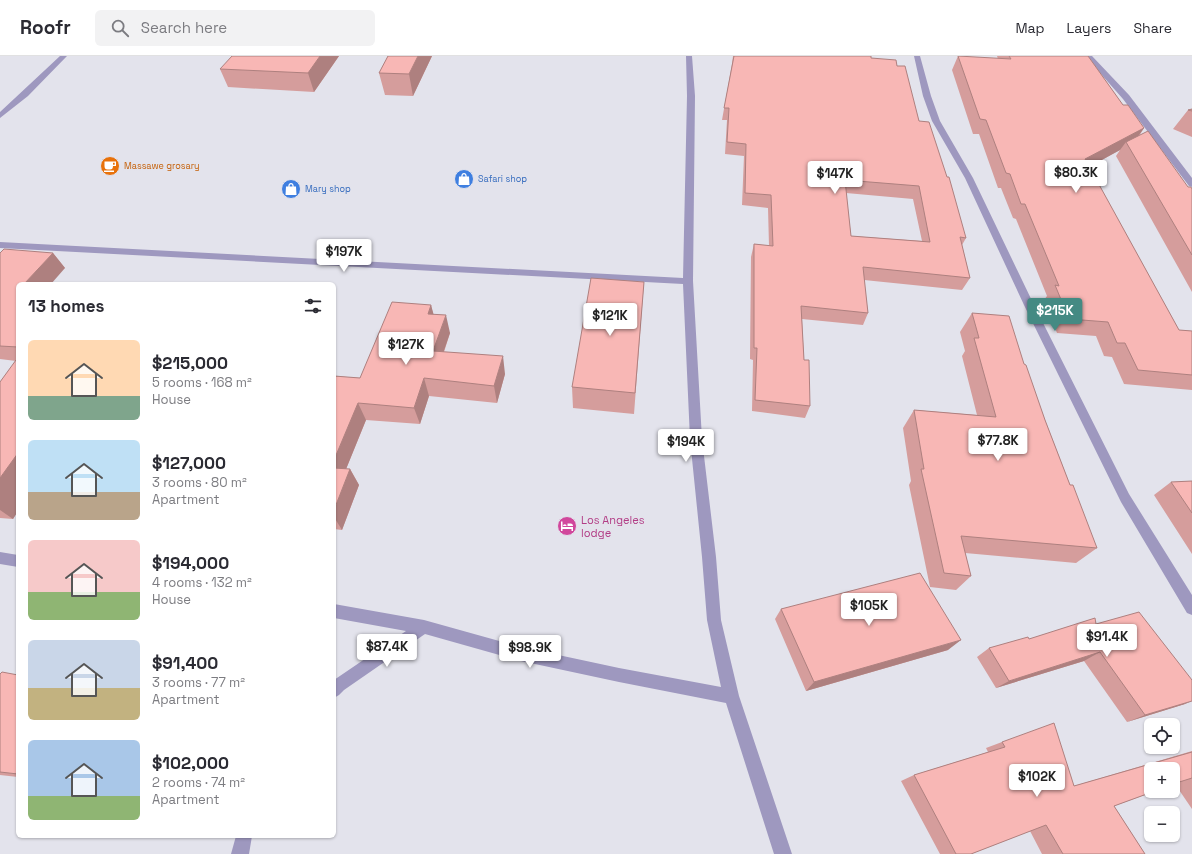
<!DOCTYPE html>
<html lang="en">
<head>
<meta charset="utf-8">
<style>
  :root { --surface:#fff; --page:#f2f2f3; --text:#2b2b33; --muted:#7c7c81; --line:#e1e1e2; --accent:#448a83 }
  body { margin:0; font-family:"Space Grotesk",sans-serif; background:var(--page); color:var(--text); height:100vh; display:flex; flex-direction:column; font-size:15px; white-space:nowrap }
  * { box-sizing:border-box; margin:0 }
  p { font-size:13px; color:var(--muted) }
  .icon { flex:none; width:22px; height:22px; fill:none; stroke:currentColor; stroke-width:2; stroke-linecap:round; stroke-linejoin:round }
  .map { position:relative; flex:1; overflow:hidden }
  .panel { position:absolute; left:16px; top:226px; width:320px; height:556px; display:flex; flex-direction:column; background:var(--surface); border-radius:6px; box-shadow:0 1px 3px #0004 }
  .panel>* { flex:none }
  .tools { position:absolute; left:1144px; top:662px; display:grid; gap:8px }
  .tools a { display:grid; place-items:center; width:36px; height:36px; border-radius:6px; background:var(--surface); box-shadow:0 1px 3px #0004; font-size:20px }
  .price { position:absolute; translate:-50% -34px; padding:0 9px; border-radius:4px; background:#fff; color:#222; font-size:13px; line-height:26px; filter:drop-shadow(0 1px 2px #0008) }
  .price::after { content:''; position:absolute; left:50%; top:24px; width:12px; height:9px; margin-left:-6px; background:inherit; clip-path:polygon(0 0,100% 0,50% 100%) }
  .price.on { background:var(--accent); color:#fff }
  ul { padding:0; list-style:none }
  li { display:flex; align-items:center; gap:12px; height:100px; padding:0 12px }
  li span { display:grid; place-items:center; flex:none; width:112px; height:80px; border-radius:6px; color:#555 }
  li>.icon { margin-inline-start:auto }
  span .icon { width:48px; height:48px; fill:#fffc; stroke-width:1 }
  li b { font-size:17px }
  h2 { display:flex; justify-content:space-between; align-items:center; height:48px; padding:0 12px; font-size:17px }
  header { display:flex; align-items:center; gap:24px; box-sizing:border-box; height:56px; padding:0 20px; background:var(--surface); border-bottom:1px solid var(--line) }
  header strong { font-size:19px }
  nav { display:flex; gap:22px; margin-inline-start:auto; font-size:14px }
  .search { width:280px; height:36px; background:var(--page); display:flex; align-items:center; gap:10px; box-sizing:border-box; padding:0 14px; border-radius:6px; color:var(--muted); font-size:15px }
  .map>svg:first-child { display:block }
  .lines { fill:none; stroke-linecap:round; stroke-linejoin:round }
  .minor { fill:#9e98bf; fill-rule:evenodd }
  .wall { fill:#d59d9c; fill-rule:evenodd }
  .shaded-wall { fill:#ae807f }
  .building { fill:#f8b7b5; stroke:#ae807f; fill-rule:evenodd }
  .labels { text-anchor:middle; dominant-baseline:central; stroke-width:3; stroke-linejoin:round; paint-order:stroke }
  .far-food-label { font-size:9px; fill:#c56008; stroke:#e3e3ec; text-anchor:start }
  .far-shop-label { font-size:9px; fill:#366cbe; stroke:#e3e3ec; text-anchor:start }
  .hotel-label { font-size:11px; fill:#b23c85; stroke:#e3e3ec; text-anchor:start }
</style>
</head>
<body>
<header>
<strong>Roofr</strong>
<div class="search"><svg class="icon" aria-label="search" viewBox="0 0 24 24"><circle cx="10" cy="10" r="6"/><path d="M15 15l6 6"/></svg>Search here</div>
<nav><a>Map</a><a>Layers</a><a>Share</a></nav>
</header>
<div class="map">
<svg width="1192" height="798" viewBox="0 0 1192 798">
  <rect width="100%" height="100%" fill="#e3e3ec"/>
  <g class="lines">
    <path class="minor" d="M60,0H67L28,40L0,62V56Z
      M686,0H692L695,40L693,225L702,383L716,501L721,564L739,640L792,798H774L726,647L619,626L521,605L425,578L344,634L339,639L334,642V624L406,575L334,562V548L424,564L521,591L619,612L721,631L707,564L702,501L690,383L683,228L0,192V186L683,222L687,40Z
      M914,0H920L931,40L940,65L973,122L1034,249L1129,438L1192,539V559L1187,557L1121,446L1024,249L965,122L932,65L923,40Z
      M1085,0H1092L1129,39L1192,122V131L1189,130L1123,43Z
      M0,496L18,499V511L0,508Z
      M236,780H252L249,798H231Z"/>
  </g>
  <path class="wall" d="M339,0L314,36L228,31L220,13Z
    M388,0H432L413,40L385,39L379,17Z
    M733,0H871V2L897,10L966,182L962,189L970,222L962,234L864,224L868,257L863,269L802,263L804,304L810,350L805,362L752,355L753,304L750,303L751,201L754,188L769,190L768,152L742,149L744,100L725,98L727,64H722L732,8ZM846,137L913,143L922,185L851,180Z
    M958,0L998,3L997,0H1088L1123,49L1144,72L1139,80L1188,131L1192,133V236L1116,100L1120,94L1089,111L1179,274L1192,275V334L1124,328L1112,301L1104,300L1096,280L1057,277L1044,244L1047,240L1016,163L1013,162L1001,132H998L979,78H973L952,14Z
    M1192,53V81L1173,73L1188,54Z
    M0,197H53L65,212L18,228V455L13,463L0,462V326L16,305L0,303Z
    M644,226L634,358L573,352L572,331Z
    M431,249L433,258L450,277L444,296L505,318L497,347L429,340L420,368L366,364L346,413H350L359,429L342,474L334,473V320L360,322Z
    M972,257L1024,308L1045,364L1070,429L1097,492L1076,507L965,497L971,520L956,534L930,531L909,429L911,425L903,372L914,354L977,359L962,300L965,295L960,276Z
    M1192,425V498L1154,439L1171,426Z
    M781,553L948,594L806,635L775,563Z
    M1096,568L1185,648L1127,666L1084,605L996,632L977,601L989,592L1029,583Z
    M0,618L18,619V721L0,719Z
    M1002,686L1074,730L1192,695V753L1175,728L1114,750L1145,798H1042L1030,775L971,798H940L901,725L914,719L988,696L986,692Z"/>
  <path class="shaded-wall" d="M320,0H339L314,36L308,17Z
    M418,0H432L413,40L409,18Z
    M1144,72L1134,86H1126L1120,94L1076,118L1085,103Z
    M53,197L65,212L51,228H24Z
    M431,249L436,267L428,258Z
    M446,259L450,277L438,312L433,295Z
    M503,300L505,318L497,347L494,330Z
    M424,322L429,340L420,368L414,352Z
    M358,347L366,364L340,428L334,418V404Z
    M18,397V455L13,463L0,454V422Z
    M350,413L359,429L342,474L334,461V454Z
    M961,584L948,594L806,635L814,626Z
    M1100,596L1084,605L996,632L1009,625Z
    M1192,645L1185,648L1127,666L1145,659Z"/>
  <path class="building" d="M232,0H320L308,17L220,13Z
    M388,0H418L409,18L379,17Z
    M734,0H871V2L896,4L897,10H905L919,65L929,66L947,121H949L966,182L960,181L970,222L863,211L868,257L801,250L804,304H809L810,350L755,344L757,292H754V188L773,190L771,139L745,137L746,88L727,86L729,52H724ZM845,124L919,130L930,186L851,180Z
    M958,0L1011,3L1009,0H1088L1123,49H1128L1144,72L1085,103L1179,274L1192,275V319L1138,314L1125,287H1117L1108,266L1069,263L1055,229L1059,230L1025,148H1021L1010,118L1006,117L986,64L980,63Z
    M1192,53V55L1188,54Z
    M1148,75L1188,131H1191L1192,133V199L1126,86Z
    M4,193L53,197L24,228H18V291L0,290V197Z
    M591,222L644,226L635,337L572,331Z
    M392,246L431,249L428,258L446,259L433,295L503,300L494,330L424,322L414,352L358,347L334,404V320L360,322Z
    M972,257L1009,260L1024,308L1026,309L1045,364L1070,429H1073L1097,492L961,480L971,520L944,517L921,413H924L914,354L996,361L974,282H979Z
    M16,304L18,305V397L0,422V326Z
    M334,412L350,413L334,454Z
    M1192,425V457L1171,426Z
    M920,517L961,584L814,626L781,553Z
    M1139,556L1192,624V645L1145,659L1100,596L1009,625L989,592L1028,581L1029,583L1095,562L1096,568Z
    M2,616L18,619V718L0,716V618Z
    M1054,667L1074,730L1192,696V722L1173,728V713H1151V735H1155L1114,750L1145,798H1063L1046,769L971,798H956L914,719L1005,691L1002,686Z"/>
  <defs>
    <g id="cafe-disc" transform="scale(1)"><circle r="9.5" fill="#e8710a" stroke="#e3e3ec"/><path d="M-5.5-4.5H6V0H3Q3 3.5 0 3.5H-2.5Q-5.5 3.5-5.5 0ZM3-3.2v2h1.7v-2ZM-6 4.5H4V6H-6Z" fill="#fff"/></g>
    <g id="shop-disc" transform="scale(1)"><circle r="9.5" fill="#3f7fe0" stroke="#e3e3ec"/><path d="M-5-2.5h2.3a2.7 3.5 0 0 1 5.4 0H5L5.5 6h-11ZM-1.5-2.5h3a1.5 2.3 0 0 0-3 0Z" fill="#fff"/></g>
    <g id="hotel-disc" transform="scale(1)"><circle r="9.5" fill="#d1479c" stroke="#e3e3ec"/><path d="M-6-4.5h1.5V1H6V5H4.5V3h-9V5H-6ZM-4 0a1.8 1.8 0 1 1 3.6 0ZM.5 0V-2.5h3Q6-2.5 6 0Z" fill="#fff"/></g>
  </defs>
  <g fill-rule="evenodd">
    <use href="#cafe-disc" x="110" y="110"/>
    <use href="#shop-disc" x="464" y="123"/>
    <use href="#shop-disc" x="291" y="133"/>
    <use href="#hotel-disc" x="567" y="470"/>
  </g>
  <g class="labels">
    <g class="far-food-label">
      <text x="124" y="110">Massawe grosary</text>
    </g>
    <g class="far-shop-label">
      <text x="478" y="123">Safari shop</text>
      <text x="305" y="133">Mary shop</text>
    </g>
    <g class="hotel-label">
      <text x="581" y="464">Los Angeles<tspan x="581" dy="13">lodge</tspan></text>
    </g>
  </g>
</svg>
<div class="tools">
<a><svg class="icon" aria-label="locate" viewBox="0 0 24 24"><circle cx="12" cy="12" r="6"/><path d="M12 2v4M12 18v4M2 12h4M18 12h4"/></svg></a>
<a>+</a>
<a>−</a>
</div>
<b class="price" style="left:1076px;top:138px">$80.3K</b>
<b class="price" style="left:835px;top:139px">$147K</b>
<b class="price" style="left:344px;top:217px">$197K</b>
<b class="price on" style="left:1055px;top:276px">$215K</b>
<b class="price" style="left:610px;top:281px">$121K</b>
<b class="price" style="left:406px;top:310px">$127K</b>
<b class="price" style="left:998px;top:406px">$77.8K</b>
<b class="price" style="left:686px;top:407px">$194K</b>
<b class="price" style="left:869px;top:571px">$105K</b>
<b class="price" style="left:1107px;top:602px">$91.4K</b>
<b class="price" style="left:387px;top:612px">$87.4K</b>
<b class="price" style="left:530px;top:613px">$98.9K</b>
<b class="price" style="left:1037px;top:742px">$102K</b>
<section class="panel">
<h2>13 homes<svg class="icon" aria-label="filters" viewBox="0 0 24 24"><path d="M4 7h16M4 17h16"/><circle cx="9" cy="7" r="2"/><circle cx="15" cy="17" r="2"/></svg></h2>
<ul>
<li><span style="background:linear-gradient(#ffd9b3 70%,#7fa58c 0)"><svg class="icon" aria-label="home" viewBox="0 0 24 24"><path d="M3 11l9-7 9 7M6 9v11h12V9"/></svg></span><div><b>$215,000</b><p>5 rooms · 168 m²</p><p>House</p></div></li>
<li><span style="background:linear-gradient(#bfe0f5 65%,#b9a48a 0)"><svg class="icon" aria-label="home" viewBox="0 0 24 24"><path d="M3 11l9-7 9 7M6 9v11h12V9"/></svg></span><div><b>$127,000</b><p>3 rooms · 80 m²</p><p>Apartment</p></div></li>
<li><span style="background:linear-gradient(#f6c9c9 65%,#8fb573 0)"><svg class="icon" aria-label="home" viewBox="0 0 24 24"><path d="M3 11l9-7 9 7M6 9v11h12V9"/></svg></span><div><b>$194,000</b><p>4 rooms · 132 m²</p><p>House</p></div></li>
<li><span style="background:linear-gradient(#c9d6e8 60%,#c2b280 0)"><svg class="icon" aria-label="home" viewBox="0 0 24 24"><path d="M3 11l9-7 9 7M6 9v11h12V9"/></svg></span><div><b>$91,400</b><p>3 rooms · 77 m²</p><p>Apartment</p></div></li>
<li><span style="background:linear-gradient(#a9c7e8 70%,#8fb573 0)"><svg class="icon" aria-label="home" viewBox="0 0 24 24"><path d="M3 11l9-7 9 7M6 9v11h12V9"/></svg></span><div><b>$102,000</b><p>2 rooms · 74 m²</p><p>Apartment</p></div></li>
</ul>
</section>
</div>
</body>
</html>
